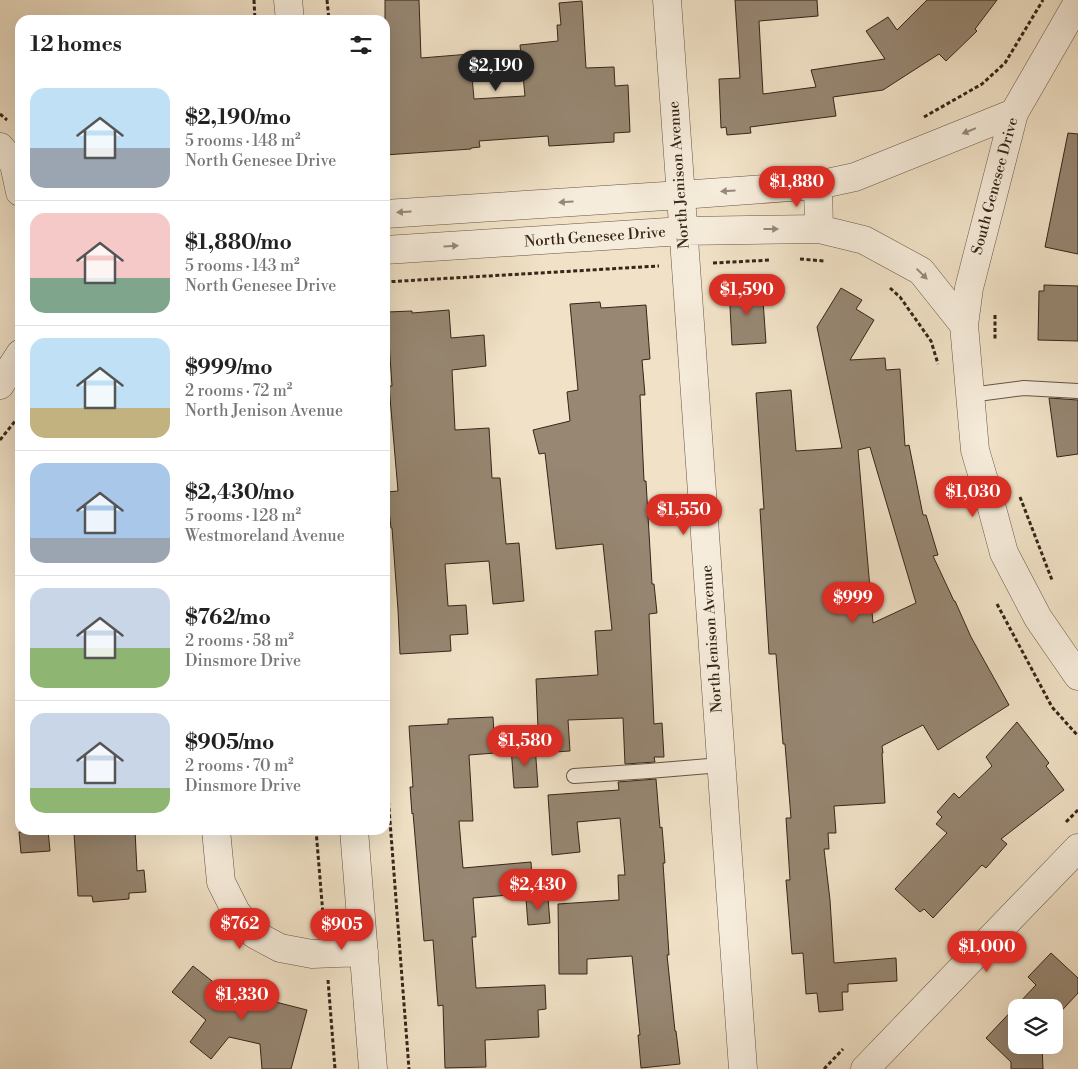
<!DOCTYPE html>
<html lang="en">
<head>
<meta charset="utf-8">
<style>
  :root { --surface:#fff; --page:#f6f6f6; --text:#222; --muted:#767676; --line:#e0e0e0; --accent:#d93025 }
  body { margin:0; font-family:"Libre Bodoni",serif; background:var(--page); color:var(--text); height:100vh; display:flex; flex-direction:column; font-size:19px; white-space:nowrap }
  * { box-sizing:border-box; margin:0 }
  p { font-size:16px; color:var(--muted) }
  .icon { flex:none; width:28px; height:28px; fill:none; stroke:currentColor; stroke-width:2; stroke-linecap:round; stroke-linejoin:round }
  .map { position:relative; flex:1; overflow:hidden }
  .sheet { position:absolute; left:15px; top:15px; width:375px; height:820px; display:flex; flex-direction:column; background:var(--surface); border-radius:15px; box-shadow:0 5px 20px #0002 }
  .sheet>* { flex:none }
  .tools { position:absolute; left:1008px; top:999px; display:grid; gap:10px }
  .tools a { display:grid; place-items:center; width:55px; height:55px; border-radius:10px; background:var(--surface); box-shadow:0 5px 20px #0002; font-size:25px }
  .price { position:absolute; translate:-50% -42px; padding:0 11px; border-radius:18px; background:var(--accent); color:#fff; font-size:16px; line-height:32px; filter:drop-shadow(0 1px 2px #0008) }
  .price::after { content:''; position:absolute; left:50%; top:30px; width:15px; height:11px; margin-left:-8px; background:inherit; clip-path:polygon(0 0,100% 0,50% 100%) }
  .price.selected { background:#222; color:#fff }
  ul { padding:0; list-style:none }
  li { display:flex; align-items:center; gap:15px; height:125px; padding:0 15px }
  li+li { border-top:1px solid var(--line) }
  li span { display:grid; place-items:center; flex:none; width:140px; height:100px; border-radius:15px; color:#555 }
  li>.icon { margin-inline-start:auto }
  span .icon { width:60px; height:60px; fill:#fffc; stroke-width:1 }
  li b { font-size:21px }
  h2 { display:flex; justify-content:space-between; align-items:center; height:60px; padding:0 15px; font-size:21px }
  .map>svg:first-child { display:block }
  .building { fill:#978773; stroke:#362519; fill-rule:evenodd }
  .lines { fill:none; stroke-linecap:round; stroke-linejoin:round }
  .service-casing { stroke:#655444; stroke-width:16 }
  .minor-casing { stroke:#655444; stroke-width:29 }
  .path { stroke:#362519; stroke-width:3; stroke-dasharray:4 2.5; stroke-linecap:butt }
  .service { stroke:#f6ecdb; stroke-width:14 }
  .minor { stroke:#f6ecdb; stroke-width:28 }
  .oneway { fill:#96887a }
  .labels { text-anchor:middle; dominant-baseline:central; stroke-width:5; stroke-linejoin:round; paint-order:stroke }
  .street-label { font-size:15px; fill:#362519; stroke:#f6ecdb }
</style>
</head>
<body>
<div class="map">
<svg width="1078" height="1069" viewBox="0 0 1078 1069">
  <rect width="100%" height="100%" fill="#f1e2c7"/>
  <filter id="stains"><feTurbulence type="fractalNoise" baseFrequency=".004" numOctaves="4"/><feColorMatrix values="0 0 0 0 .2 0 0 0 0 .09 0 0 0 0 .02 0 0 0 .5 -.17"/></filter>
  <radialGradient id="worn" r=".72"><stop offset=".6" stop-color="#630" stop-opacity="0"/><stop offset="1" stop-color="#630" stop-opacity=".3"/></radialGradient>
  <path class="building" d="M385,0H419L421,58L470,54L474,99L525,96L520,45L558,41L557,25H561L559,3L582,1L586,68L614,67L615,86L628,85L630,132L614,133V142L549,146L548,136L479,141L480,147L471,148V149L385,155Z
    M735,0H817L818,16L759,21L763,94L816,87L811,70L885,59L866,31L888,17L897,30L927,0H997L975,29L977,31L946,61L939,54L883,90L833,97L836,116L750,127L751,133L727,135L726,127L721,128L719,79L740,78Z
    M1068,133L1078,134V254L1045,247Z
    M1044,285L1078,286V341L1038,340L1039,291H1044Z
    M762,286L766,343L732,345L729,288Z
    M841,288L862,300L856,309L874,320L850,360L885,358L886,370L900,369L905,446L909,445L923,515H926L938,555L933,556L954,601H955L971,637L1009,705L938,750L923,725L882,746L883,753H882L885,803L834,806L836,833H828L829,849H824L830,900L834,963L896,958L897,981L848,984V992H842L843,1010L819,1012L817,993L806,994L803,953L792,954L786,880H790L786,818H791L785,744H783L776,654H769L760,509H764L756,393L791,390L796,451L842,448L817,327ZM870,447L916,603L873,623L858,450Z
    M600,302L601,308L646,305L650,359L642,360L645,395H640L644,481H646L652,584H654L657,613L649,614L654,724L662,723L664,757H654L655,762L625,764L623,718L568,720L570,751L539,753L536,679L598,675L595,631L612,630L603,544L556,549L545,453L539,454L533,430L570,421L567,392L578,390L570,304Z
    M449,310L451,338L484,335L486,366L452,370L455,430L489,428L492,478H500L506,544L519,543L524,601L493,604L489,561L445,564L448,606L466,605L468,634L450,635L451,651L400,654L398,610L392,528H391L387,492L398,491L389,386H392L387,312L412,311V313Z
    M1049,398L1078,400V454L1057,457Z
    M493,717L495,753L469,755L473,821H459L463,868L531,862L533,893L473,898L476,937H472L476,988L545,985L546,1009L538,1010L539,1037L485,1040L486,1067L445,1068L443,1005L438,1006L433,940L424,941L413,813L412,814L410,787H413L409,726L448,724V719Z
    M1017,722L1049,763L1046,766L1064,790L1001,839L1007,844L986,868L982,865L933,918L924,909L920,912L895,889L947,833L936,824L942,817L937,812L954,793L959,798L992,766L986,757Z
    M535,745L538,787L514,788L511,747Z
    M656,779L660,828L662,827L665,863H663L669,955H667L675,1031H676L680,1064L641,1068L638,1035H640L632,956L587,959V974H559L558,904L619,900L618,875H625L620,818L577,822L580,852L552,855L548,795L619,790L618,782Z
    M21,830H48L50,851L21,853L19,832H22Z
    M110,830H135L137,871L144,870L146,892L129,893V899L93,902L92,896H78L74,833Z
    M548,898L550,923L528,925L526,899Z
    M1051,953L1078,978V993L1054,1019V1008H1016V1045H1042L1043,1069H1011V1062L986,1038L1036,985L1028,977Z
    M193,966L245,1007L248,995L307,1010L291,1069H262L260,1044L229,1037L211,1059L190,1042L206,1020L172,992Z"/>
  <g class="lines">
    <g class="service-casing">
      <path id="service" d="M970,395L1024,388L1078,391
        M574,776L649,771L721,765"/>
    </g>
    <g class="minor-casing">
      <path id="minor" d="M288,0L290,20
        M667,0L743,1069
        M1078,2L1014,113L969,288L964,325L975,450L990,501L1004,553L1038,618L1078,676
        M0,147L14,164L20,192
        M818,185L819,229
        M385,214L681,195L818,185L855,177L1014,113
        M385,250L683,231L819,229L864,240L921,271L964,325
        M0,385L20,354
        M216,830L221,882L236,912L254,934L280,948L312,954L364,952
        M354,830L373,1069
        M865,1069L1078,848"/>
    </g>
    <path class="path" d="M254,0L255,20
      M327,0L329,20
      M0,114L7,120
      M924,117L982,84L1005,63L1043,0
      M800,259L824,261
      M713,263L771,260
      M385,282L659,266
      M890,288L900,297L931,341L938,364
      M995,315V341
      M0,440L20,415
      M1020,497L1052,580
      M997,604L1052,707L1078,736
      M385,756L409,1069
      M1066,822L1078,810
      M316,830L324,927
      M328,980L335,1069
      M824,1069L843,1049"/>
    <use href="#service" class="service"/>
    <use href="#minor" class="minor"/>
  </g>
  <defs><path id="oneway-solid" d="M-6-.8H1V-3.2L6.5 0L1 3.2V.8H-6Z" transform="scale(1.25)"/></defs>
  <g class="oneway">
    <use href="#oneway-solid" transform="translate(969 131) rotate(158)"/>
    <use href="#oneway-solid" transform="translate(728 191) rotate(176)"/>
    <use href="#oneway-solid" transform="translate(566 202) rotate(176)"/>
    <use href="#oneway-solid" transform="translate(404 212) rotate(176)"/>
    <use href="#oneway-solid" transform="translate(771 229)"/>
    <use href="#oneway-solid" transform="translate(451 246) rotate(-4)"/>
    <use href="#oneway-solid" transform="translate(922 274) rotate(44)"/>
  </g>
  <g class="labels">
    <g class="street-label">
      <text transform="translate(679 175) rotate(-94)">North Jenison Avenue</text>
      <text transform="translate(995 186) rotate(-75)">South Genesee Drive</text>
      <text transform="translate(595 237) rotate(-4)">North Genesee Drive</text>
      <text transform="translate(712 639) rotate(-94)">North Jenison Avenue</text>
    </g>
  </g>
  <rect width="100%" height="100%" filter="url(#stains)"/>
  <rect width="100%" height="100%" fill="url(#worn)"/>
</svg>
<div class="tools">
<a><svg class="icon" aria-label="layers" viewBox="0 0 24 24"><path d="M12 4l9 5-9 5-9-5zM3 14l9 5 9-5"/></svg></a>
</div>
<b class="price selected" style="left:496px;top:92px">$2,190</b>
<b class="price" style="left:797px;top:208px">$1,880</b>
<b class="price" style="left:747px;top:316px">$1,590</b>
<b class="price" style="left:973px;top:518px">$1,030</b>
<b class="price" style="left:684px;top:536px">$1,550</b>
<b class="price" style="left:853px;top:624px">$999</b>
<b class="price" style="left:525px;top:767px">$1,580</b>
<b class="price" style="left:538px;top:911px">$2,430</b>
<b class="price" style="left:240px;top:950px">$762</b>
<b class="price" style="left:342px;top:951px">$905</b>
<b class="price" style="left:987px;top:973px">$1,000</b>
<b class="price" style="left:242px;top:1021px">$1,330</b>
<section class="sheet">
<h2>12 homes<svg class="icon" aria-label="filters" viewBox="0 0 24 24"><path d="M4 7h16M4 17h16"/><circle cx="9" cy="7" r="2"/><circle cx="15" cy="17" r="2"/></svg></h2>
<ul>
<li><span style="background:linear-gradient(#bfe0f5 60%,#9aa5b1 0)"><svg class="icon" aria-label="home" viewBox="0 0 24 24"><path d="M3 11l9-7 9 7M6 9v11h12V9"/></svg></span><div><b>$2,190/mo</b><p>5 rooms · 148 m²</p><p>North Genesee Drive</p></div></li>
<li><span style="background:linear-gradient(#f6c9c9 65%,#7fa58c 0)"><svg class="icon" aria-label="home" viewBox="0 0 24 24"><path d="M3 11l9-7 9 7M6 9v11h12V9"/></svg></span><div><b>$1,880/mo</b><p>5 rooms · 143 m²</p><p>North Genesee Drive</p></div></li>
<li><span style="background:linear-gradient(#bfe0f5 70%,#c2b280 0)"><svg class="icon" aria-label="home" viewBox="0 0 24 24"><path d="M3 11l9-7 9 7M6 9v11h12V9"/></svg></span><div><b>$999/mo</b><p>2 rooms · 72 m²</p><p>North Jenison Avenue</p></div></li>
<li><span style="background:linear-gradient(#a9c7e8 75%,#9aa5b1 0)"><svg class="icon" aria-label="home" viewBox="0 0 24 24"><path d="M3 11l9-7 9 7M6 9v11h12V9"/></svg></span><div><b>$2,430/mo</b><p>5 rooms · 128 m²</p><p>Westmoreland Avenue</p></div></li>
<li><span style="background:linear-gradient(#c9d6e8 60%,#8fb573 0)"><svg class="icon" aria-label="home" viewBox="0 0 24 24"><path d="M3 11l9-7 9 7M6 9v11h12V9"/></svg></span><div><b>$762/mo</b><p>2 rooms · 58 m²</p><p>Dinsmore Drive</p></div></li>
<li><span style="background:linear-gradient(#c9d6e8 75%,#8fb573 0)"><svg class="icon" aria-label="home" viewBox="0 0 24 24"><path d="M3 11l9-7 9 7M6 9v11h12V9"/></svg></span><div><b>$905/mo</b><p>2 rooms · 70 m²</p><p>Dinsmore Drive</p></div></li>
</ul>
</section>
</div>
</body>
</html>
